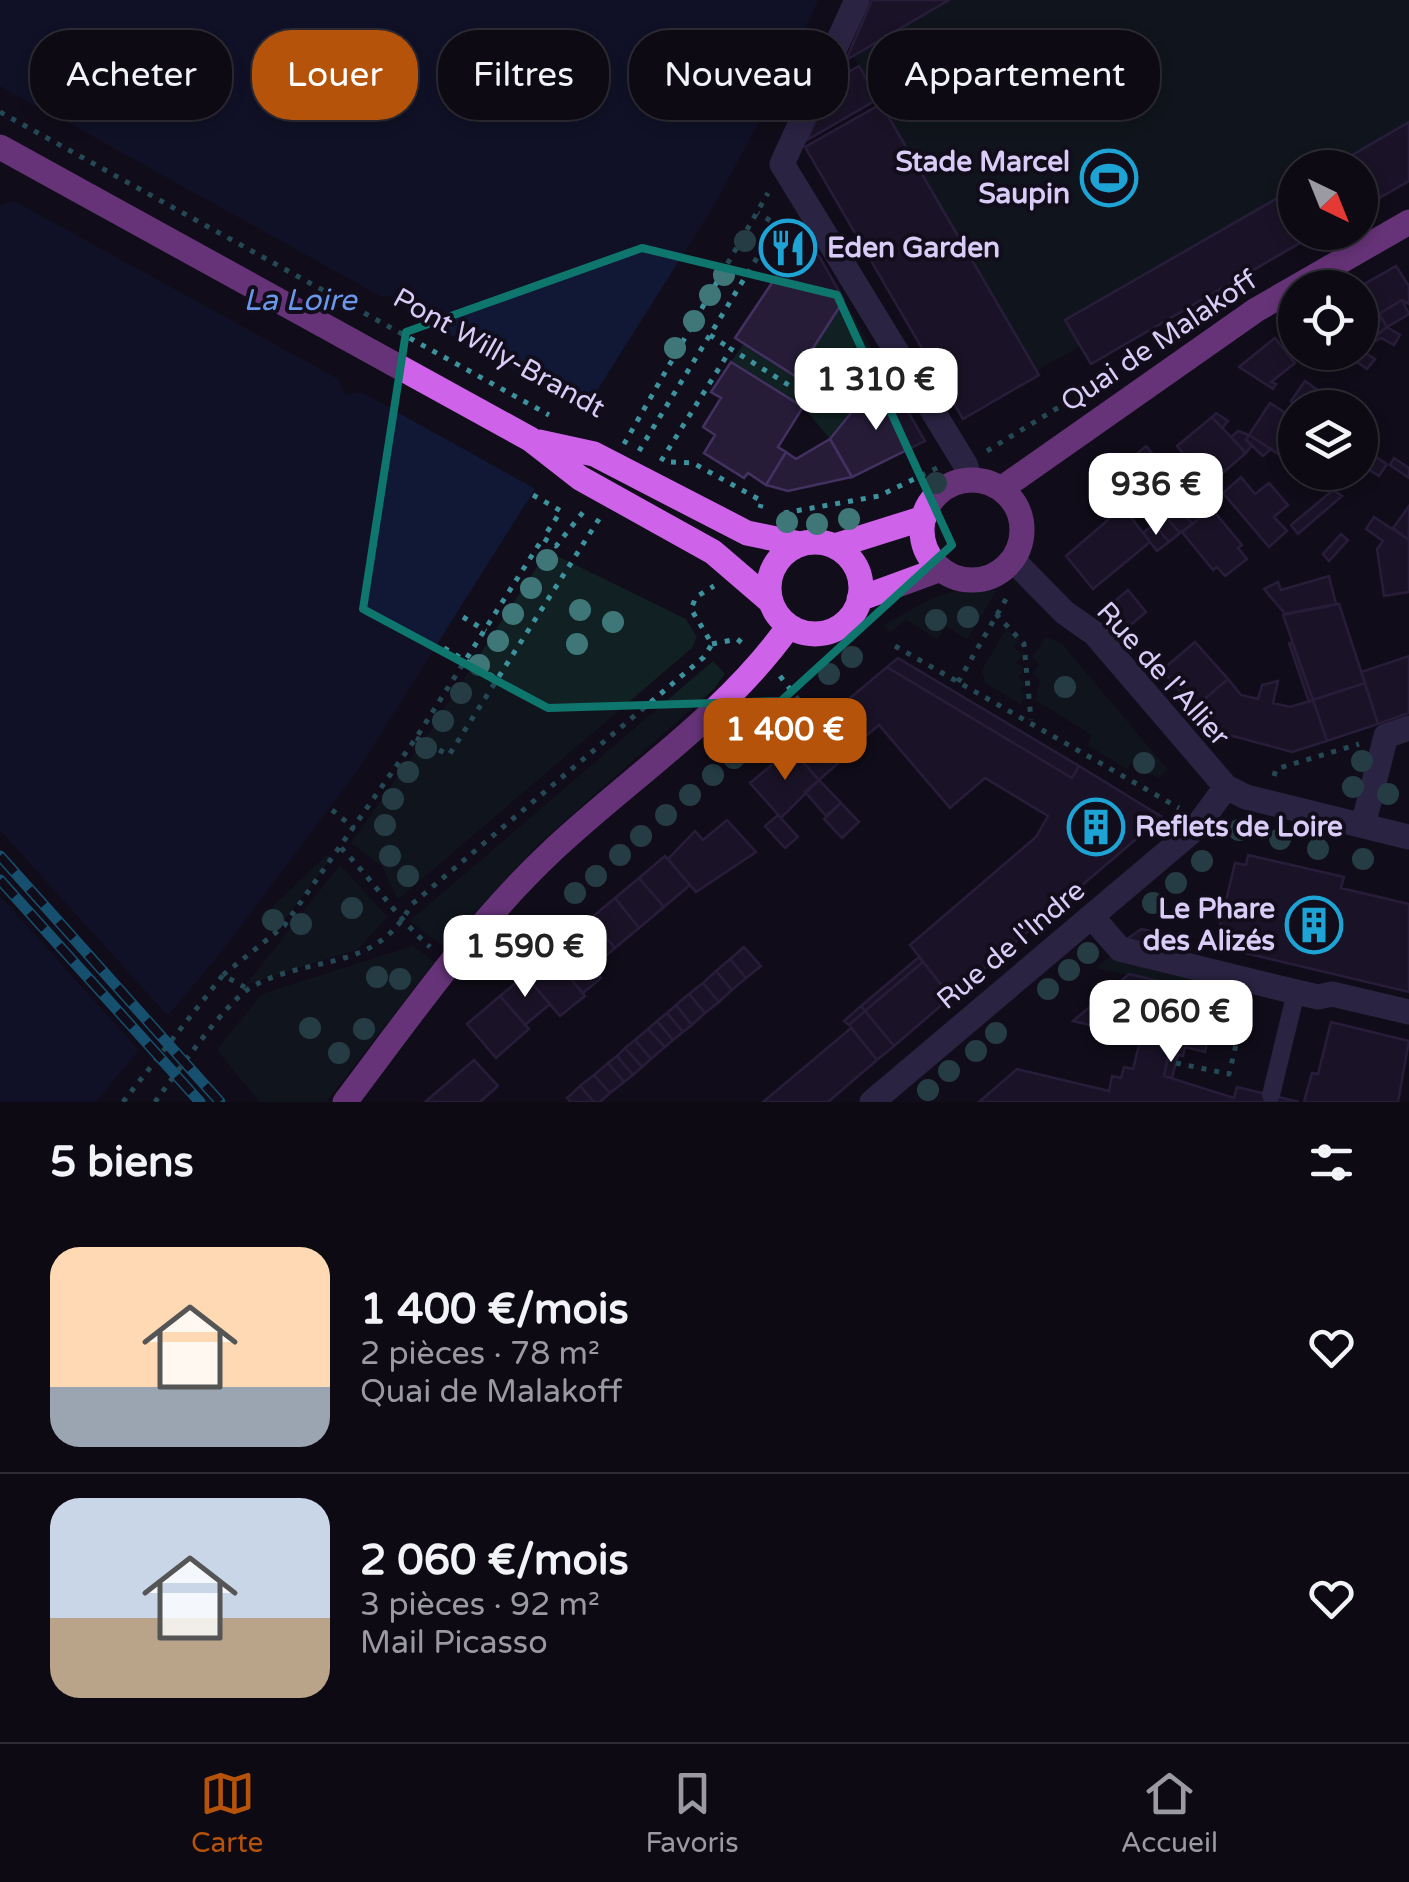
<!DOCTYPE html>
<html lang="fr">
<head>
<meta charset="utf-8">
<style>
  :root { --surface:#0d0a14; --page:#1b1822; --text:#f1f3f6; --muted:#9a9aa0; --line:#2d2b34; --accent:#b45309 }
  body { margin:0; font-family:"Varela Round",sans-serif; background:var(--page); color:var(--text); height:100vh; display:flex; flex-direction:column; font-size:38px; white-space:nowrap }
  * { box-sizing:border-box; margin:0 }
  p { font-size:32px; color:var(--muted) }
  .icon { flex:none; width:55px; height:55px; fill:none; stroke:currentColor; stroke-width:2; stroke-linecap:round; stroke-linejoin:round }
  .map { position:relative; height:1102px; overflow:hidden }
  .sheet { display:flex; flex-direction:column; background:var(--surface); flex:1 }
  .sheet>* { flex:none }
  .guide { position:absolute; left:30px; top:30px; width:1350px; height:90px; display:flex; gap:20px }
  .needle { width:65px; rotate:137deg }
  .controls { position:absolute; left:1278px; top:150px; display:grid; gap:20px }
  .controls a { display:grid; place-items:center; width:100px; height:100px; border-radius:50%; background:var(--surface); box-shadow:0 5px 15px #0003,0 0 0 2px var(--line); font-size:50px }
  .price { position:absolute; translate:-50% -85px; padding:0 22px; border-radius:20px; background:#fff; color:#222; font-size:32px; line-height:65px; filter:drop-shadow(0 2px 5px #0008) }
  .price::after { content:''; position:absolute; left:50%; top:60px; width:30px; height:22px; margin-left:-15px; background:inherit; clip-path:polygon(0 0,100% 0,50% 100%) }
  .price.selected { background:var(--accent); color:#fff }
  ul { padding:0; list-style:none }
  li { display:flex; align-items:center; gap:30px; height:250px; padding:0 50px }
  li+li { border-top:2px solid var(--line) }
  li span { display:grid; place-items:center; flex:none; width:280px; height:200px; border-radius:30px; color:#555 }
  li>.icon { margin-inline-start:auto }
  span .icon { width:120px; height:120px; fill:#fffc; stroke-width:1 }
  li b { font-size:42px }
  h2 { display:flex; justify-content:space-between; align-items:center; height:120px; padding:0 50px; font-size:42px }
  .tag { padding:0 35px; border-radius:40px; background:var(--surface); box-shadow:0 5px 15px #0003,0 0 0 2px var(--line); font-size:35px; line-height:90px }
  .tag.selected { background:var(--accent); color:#fff }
  .tabs { display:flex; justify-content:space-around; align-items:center; height:140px; border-top:2px solid var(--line); background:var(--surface); font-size:28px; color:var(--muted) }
  .tabs a { display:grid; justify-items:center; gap:5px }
  .tabs .selected { color:var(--accent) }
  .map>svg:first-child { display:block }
  .green { fill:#112123 }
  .water { fill:#101836 }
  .pier { fill:#110d1a }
  .building { fill:#261c38; stroke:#433161; stroke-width:2.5 }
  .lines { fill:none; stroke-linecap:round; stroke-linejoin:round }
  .path { stroke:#3c939d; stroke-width:5; stroke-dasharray:5 8; stroke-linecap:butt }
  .lane { stroke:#493e73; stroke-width:18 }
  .street { stroke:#493e73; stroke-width:25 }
  .primary { stroke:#ce63ea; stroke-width:25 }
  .rail-casing { stroke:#1da3d4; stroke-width:11 }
  .rail { stroke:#110d1a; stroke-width:8; stroke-dasharray:22; stroke-linecap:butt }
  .tree { fill:#3f7778 }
  .marked { fill:none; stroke:#0f766e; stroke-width:8; stroke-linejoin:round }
  .labels { text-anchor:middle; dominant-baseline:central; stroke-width:8; stroke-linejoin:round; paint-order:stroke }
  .poi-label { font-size:28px; font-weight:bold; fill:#d9cdf8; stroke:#110d1a; text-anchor:end }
  .street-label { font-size:28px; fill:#d9cdf8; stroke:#110d1a }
  .water-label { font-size:30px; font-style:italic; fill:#6998ea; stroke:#110d1a }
</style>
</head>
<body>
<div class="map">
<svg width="1409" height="1102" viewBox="0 0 1409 1102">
  <rect width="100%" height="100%" fill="#110d1a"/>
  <path class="green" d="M949,0H1409V160L1360,168H1295V225L1036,371L853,56Z
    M844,300L893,386L855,408L830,439L803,407L731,362L744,343L795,376Z
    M547,551L686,619L697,637L692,648L398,899L382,866L351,843L431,730Z
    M972,587L996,591L967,639L946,626L937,639L906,619L890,633L884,625L935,597Z
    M1006,630L1019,638L1014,648L1022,654L1016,663L1024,668L1018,678L1025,683L1020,691L1026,695L1020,704L985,682L982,670Z
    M1046,637L1061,643L1167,769L1158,778L1131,762L1127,769L1088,745L1092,735L1036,700L1040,680L1033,674L1040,664L1032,658Z
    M713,661L725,674L714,689L537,845L444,947L410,921Z
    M327,855L331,858L277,930L260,919Z
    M340,865L387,917L358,949L247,984Z
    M413,946L434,962L326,1102H260L217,1050L262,994Z
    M1110,957L1245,988L1241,1000L1096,968Z"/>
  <path class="water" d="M0,0H818L790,63L716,202L359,768L226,946L95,1102H0Z"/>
  <path class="pier" d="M0,86L37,107L52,103L60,118L382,297L400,295L406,310L591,412L541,492L361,392L345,395L338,379L14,201L0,205Z
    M0,830L171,1019L142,1054L0,896Z"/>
  <path class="building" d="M872,0H949L846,60Z
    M859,66L878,99L807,140L833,81Z
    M881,104L1039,375L963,419L805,147Z
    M1409,122V181L1360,209V168H1330Z
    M1295,188V232H1319L1091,364L1065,320Z
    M782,230L819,256L844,300L795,376L735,338L786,262L769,251Z
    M1396,266L1409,286V304L1402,300L1379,314L1361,286Z
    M1361,286L1387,327L1360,346L1359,288Z
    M1402,300L1409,314L1387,327L1379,314Z
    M1295,324V340L1283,332Z
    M1387,327L1400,335L1394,345L1381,338L1360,350Z
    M1275,338L1295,363L1271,382L1276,384L1273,389L1239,367Z
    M1360,350L1375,359L1367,369L1344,353Z
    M1314,352H1338L1340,357L1330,363Z
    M731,362L803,407L778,447L786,452L766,485L748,473L744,478L704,453L715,435L703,427L721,398L711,392Z
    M1305,381L1328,397L1321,408H1301L1291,401Z
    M893,386L925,441L852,477L830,439L855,408Z
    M1270,403L1295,419V443L1289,452L1295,457V465L1249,435Z
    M1216,413L1228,421L1222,428L1212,417Z
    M1212,417L1246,453L1209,485L1177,446Z
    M1238,431L1249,435L1246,440L1252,445L1246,453L1231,437Z
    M1249,435L1271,449L1263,456L1246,440Z
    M830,439L852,477L788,491L766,485L786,452L796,459Z
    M1146,446L1175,480L1139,510L1110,477Z
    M1364,449L1387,464L1379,476L1360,464Z
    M1394,458L1409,468V478L1390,465Z
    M1241,477L1255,494L1269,483L1288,505L1274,517L1287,531L1269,547L1223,493Z
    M1333,490L1342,496L1298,534L1291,525Z
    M1190,497L1205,514L1192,524L1178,506Z
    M1178,506L1192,524L1180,533L1165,516Z
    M1409,506V540L1393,528Z
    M1123,507L1150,542L1093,589L1066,556Z
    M1212,509L1242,545L1238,548L1247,559L1225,576L1217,567L1213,570L1182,532Z
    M1165,516L1180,533L1169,542L1154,524Z
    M1374,517L1409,540V592L1384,596L1377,549L1383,541L1366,529Z
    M1154,524L1169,542L1157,551L1143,533Z
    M1341,534L1348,540L1329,561L1323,554Z
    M1329,576L1336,604L1285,614L1264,589L1278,582L1281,590Z
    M1128,590L1146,612L1127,628L1109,606Z
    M1339,604L1365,683L1313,700L1283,615Z
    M1195,642L1228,679L1194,708L1162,670Z
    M1292,642L1313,700L1309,702L1289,643Z
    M1409,656V713L1378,724L1361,672Z
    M898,658L1079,766L1072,778L887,667Z
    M887,667L1072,778L1079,766L1162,817L951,997L910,945L1036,837L1048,816L985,778L950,808L879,725L850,749L824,720Z
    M1228,679L1241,695L1258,699L1262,685L1278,681L1273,703L1290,707L1313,700L1327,741L1292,752L1214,731L1194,708Z
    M1365,683L1378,724L1327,741L1313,700Z
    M824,720L852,751L819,780L791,749Z
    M791,749L819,780L781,818L750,783Z
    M819,780L841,803L826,816L805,792Z
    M841,803L859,822L842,838L824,819Z
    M778,815L798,837L785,848L765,826Z
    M727,820L756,852L696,892L668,859L695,831L703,840Z
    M1248,855L1344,877L1341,888L1409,904V992L1215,946L1235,863L1246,865Z
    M665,856L690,885L664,907L639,878Z
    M639,878L664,907L639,928L615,898Z
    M615,898L639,928L615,948L590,919Z
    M590,919L615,948L599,962L574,933Z
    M1141,929L1169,935L1165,950L1126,940Z
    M574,933L599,962L592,968L601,978L583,993L550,954Z
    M744,947L761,966L746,978L730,959Z
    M550,954L585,996L560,1016L525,975Z
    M919,957L923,962L865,1011L861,1006Z
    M730,959L746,978L732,990L716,971Z
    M923,962L951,997L894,1046L865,1011Z
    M716,971L732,990L719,1002L703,983Z
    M1129,974L1217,995L1205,1052L1185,1047L1183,1056L1169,1053L1164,1076L1234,1098L1237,1087L1299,1102H979L1017,1069L1109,1091L1112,1076L1121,1078L1124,1067L1133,1069L1141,1037L1073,1021Z
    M525,975L550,1004L525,1025L500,996Z
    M703,983L719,1002L705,1013L689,994Z
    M689,994L705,1013L692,1025L676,1005Z
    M500,996L529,1029L496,1058L467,1024Z
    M676,1005L692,1025L683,1032L667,1013Z
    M861,1006L865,1011L849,1025L844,1021Z
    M865,1011L894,1046L877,1060L849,1025Z
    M667,1013L683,1032L673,1040L657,1021Z
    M657,1021L673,1040L665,1047L648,1029Z
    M1331,1022L1409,1041L1398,1102H1304L1312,1073L1318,1074Z
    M851,1028L877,1060L828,1102H763Z
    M648,1029L665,1047L651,1059L635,1040Z
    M635,1040L651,1059L642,1067L625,1048Z
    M625,1048L642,1067L633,1075L617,1056Z
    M1169,1053L1178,1055L1172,1078L1164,1076Z
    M617,1056L633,1075L624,1082L608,1063Z
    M474,1060L498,1086L480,1102H425Z
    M608,1063L624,1082L610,1093L594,1075Z
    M594,1075L610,1093L600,1102H594L580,1086Z
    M580,1086L594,1102H571L567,1098Z"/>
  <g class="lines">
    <path class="path" d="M0,112L549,415
      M710,335L731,349
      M624,444L768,193
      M639,451L777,225L758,213
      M987,451L1118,371
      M661,461L731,349L795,389
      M671,462L693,463L762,501L760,508
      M533,495L561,511L543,538
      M784,513L879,496L939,467
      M996,614L1024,644L1031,720
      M463,617L486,631
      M712,644L737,639L742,643
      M895,646L1179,808
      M444,648L497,679
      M780,676L810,715
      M958,682L1006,599
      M416,738L449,755L599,519
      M1274,776L1276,769L1359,744
      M332,810L354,828
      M341,848C373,880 396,917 430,947
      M223,975L284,926L416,738L543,538L556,546L584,511
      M1176,1063L1229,1074L1246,1003
      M123,1102L223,975L248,989
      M155,1102C175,1075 225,1003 250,988C307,954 375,974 411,905L704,657L712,644L691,609L696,597L714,586"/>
    <path class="lane" d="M897,392L916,385
      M1271,1095L1296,992"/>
    <path class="street" d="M857,0L782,164L965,464L970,480
      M1013,560L1064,612L1095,634L1226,787L1246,797L1409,837
      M1363,825L1386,736L1409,728
      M1092,917L1120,949L1296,992L1318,997L1332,994L1409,1012
      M872,1102L1196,828L1226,787"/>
    <path class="primary" d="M0,147L530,439L580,478L713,552L770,601
      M539,442L594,454L747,533L800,544
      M922 530a50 50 0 1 1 100 0a50 50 0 1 1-100 0Z
      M1001,489L1256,310L1409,222
      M769 588a46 46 0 1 1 92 0a46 46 0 1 1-92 0Z
      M835,546L924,518
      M859,599L941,569
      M345,1102C410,1016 474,924 553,850C631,777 727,714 789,626"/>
    <g class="rail-casing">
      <path id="rail" d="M0,856L220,1102
        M0,880L200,1102"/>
    </g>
    <use href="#rail" class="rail"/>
  </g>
  <g class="tree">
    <circle cx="745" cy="241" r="11"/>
    <circle cx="724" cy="275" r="11"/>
    <circle cx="710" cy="295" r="11"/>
    <circle cx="694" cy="321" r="11"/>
    <circle cx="675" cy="348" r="11"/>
    <circle cx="936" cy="483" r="11"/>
    <circle cx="849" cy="519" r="11"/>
    <circle cx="787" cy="522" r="11"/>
    <circle cx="817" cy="524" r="11"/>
    <circle cx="547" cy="560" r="11"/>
    <circle cx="531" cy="588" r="11"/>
    <circle cx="580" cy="610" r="11"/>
    <circle cx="513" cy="614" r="11"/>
    <circle cx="968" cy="617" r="11"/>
    <circle cx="936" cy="620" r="11"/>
    <circle cx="613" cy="622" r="11"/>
    <circle cx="498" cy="641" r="11"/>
    <circle cx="577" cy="644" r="11"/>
    <circle cx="852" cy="657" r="11"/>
    <circle cx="479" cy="665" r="11"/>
    <circle cx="829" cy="674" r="11"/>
    <circle cx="1065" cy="687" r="11"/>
    <circle cx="461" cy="693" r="11"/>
    <circle cx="443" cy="721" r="11"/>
    <circle cx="761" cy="735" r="11"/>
    <circle cx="426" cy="748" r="11"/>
    <circle cx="734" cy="758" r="11"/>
    <circle cx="1362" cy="761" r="11"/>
    <circle cx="1144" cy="763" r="11"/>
    <circle cx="408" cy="772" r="11"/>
    <circle cx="713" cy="775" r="11"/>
    <circle cx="1353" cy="787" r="11"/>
    <circle cx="1388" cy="794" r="11"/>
    <circle cx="690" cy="795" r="11"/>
    <circle cx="393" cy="799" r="11"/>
    <circle cx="666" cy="815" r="11"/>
    <circle cx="385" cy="825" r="11"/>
    <circle cx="1239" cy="830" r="11"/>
    <circle cx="641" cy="836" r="11"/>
    <circle cx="1280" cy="839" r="11"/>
    <circle cx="1318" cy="849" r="11"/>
    <circle cx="620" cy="855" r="11"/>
    <circle cx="390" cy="856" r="11"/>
    <circle cx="1363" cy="859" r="11"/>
    <circle cx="1202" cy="861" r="11"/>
    <circle cx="408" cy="876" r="11"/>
    <circle cx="596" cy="876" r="11"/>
    <circle cx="1176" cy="883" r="11"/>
    <circle cx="575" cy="893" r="11"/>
    <circle cx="1153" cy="903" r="11"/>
    <circle cx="352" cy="908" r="11"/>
    <circle cx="273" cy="920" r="11"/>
    <circle cx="301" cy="924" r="11"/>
    <circle cx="1088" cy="953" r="11"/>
    <circle cx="1069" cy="970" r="11"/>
    <circle cx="377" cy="977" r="11"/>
    <circle cx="400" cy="979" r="11"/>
    <circle cx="1048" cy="989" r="11"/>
    <circle cx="310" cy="1028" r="11"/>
    <circle cx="364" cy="1029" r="11"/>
    <circle cx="996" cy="1033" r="11"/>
    <circle cx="976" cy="1051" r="11"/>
    <circle cx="339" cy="1053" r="11"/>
    <circle cx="949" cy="1071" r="11"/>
    <circle cx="928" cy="1090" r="11"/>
  </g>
  <path d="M0 0H1409V1102H0ZM642,248L837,295L952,545L781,701L548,708L363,609L406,332Z" fill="#110d1a" fill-opacity=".55" fill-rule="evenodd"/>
  <path class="marked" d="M642,248L837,295L952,545L781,701L548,708L363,609L406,332Z"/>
  <defs>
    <g id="stadium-ring" transform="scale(2.875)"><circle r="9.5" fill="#110d1a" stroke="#1da3d4" stroke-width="1.5"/><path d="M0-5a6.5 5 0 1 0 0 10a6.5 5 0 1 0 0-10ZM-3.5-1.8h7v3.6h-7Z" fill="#1da3d4"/></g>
    <g id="restaurant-ring" transform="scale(2.875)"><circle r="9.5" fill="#110d1a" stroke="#1da3d4" stroke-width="1.5"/><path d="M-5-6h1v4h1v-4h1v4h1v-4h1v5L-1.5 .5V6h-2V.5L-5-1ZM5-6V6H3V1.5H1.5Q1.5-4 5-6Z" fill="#1da3d4"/></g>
    <g id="building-ring" transform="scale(2.875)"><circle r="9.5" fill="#110d1a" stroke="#1da3d4" stroke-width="1.5"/><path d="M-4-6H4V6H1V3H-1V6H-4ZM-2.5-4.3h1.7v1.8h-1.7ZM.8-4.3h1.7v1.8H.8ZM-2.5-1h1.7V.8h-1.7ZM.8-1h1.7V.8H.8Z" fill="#1da3d4"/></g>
  </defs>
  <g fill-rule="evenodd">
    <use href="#stadium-ring" x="1109" y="178"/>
    <use href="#restaurant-ring" x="788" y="248"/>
    <use href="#building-ring" x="1096" y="827"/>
    <use href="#building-ring" x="1314" y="925"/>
  </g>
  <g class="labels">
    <g class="poi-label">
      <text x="1070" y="162">Stade Marcel<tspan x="1070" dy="32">Saupin</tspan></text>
      <text x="827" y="248" text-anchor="start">Eden Garden</text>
      <text x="1135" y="827" text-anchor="start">Reflets de Loire</text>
      <text x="1275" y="909">Le Phare<tspan x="1275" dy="32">des Alizés</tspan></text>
    </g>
    <g class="street-label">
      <text transform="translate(1159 341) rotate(-34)">Quai de Malakoff</text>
      <text transform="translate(499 353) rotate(29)">Pont Willy-Brandt</text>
      <text transform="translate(1163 674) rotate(48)">Rue de l'Allier</text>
      <text transform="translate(1011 945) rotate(-40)">Rue de l'Indre</text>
    </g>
    <g class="water-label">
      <text x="300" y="300">La Loire</text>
    </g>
  </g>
</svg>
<div class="controls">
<a><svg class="needle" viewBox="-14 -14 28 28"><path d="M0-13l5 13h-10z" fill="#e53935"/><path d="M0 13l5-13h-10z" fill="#9a9aa0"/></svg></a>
<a><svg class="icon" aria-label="locate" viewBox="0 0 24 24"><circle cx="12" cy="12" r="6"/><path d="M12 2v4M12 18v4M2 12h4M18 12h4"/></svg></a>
<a><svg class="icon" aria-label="layers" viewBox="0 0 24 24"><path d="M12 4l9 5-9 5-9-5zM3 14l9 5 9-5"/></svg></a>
</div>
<b class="price" style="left:876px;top:433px">1 310 €</b>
<b class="price" style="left:1156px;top:538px">936 €</b>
<b class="price selected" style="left:785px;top:783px">1 400 €</b>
<b class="price" style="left:525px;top:1000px">1 590 €</b>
<b class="price" style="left:1171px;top:1065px">2 060 €</b>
<div class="guide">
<a class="tag">Acheter</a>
<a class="tag selected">Louer</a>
<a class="tag">Filtres</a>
<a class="tag">Nouveau</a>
<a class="tag">Appartement</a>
</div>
</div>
<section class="sheet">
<h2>5 biens<svg class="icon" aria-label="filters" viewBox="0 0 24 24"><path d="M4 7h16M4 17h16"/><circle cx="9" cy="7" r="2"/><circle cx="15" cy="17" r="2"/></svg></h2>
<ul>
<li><span style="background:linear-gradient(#ffd9b3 70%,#9aa5b1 0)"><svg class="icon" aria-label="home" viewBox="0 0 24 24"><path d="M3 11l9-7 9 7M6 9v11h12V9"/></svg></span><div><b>1 400 €/mois</b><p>2 pièces · 78 m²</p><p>Quai de Malakoff</p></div><svg class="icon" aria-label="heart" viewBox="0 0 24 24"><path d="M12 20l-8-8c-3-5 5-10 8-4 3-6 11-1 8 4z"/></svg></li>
<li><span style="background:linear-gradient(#c9d6e8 60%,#b9a48a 0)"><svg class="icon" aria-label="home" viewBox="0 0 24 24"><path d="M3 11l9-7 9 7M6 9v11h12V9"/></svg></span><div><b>2 060 €/mois</b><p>3 pièces · 92 m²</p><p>Mail Picasso</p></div><svg class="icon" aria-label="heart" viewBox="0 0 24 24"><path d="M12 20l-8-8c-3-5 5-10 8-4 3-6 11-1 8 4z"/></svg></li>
</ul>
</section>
<nav class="tabs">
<a class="selected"><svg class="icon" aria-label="map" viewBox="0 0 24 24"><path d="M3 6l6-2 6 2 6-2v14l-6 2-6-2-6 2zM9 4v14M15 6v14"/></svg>Carte</a>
<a><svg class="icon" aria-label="saved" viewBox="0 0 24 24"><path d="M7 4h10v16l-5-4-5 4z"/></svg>Favoris</a>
<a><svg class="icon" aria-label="home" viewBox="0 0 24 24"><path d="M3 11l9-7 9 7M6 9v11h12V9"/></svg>Accueil</a>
</nav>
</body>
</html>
